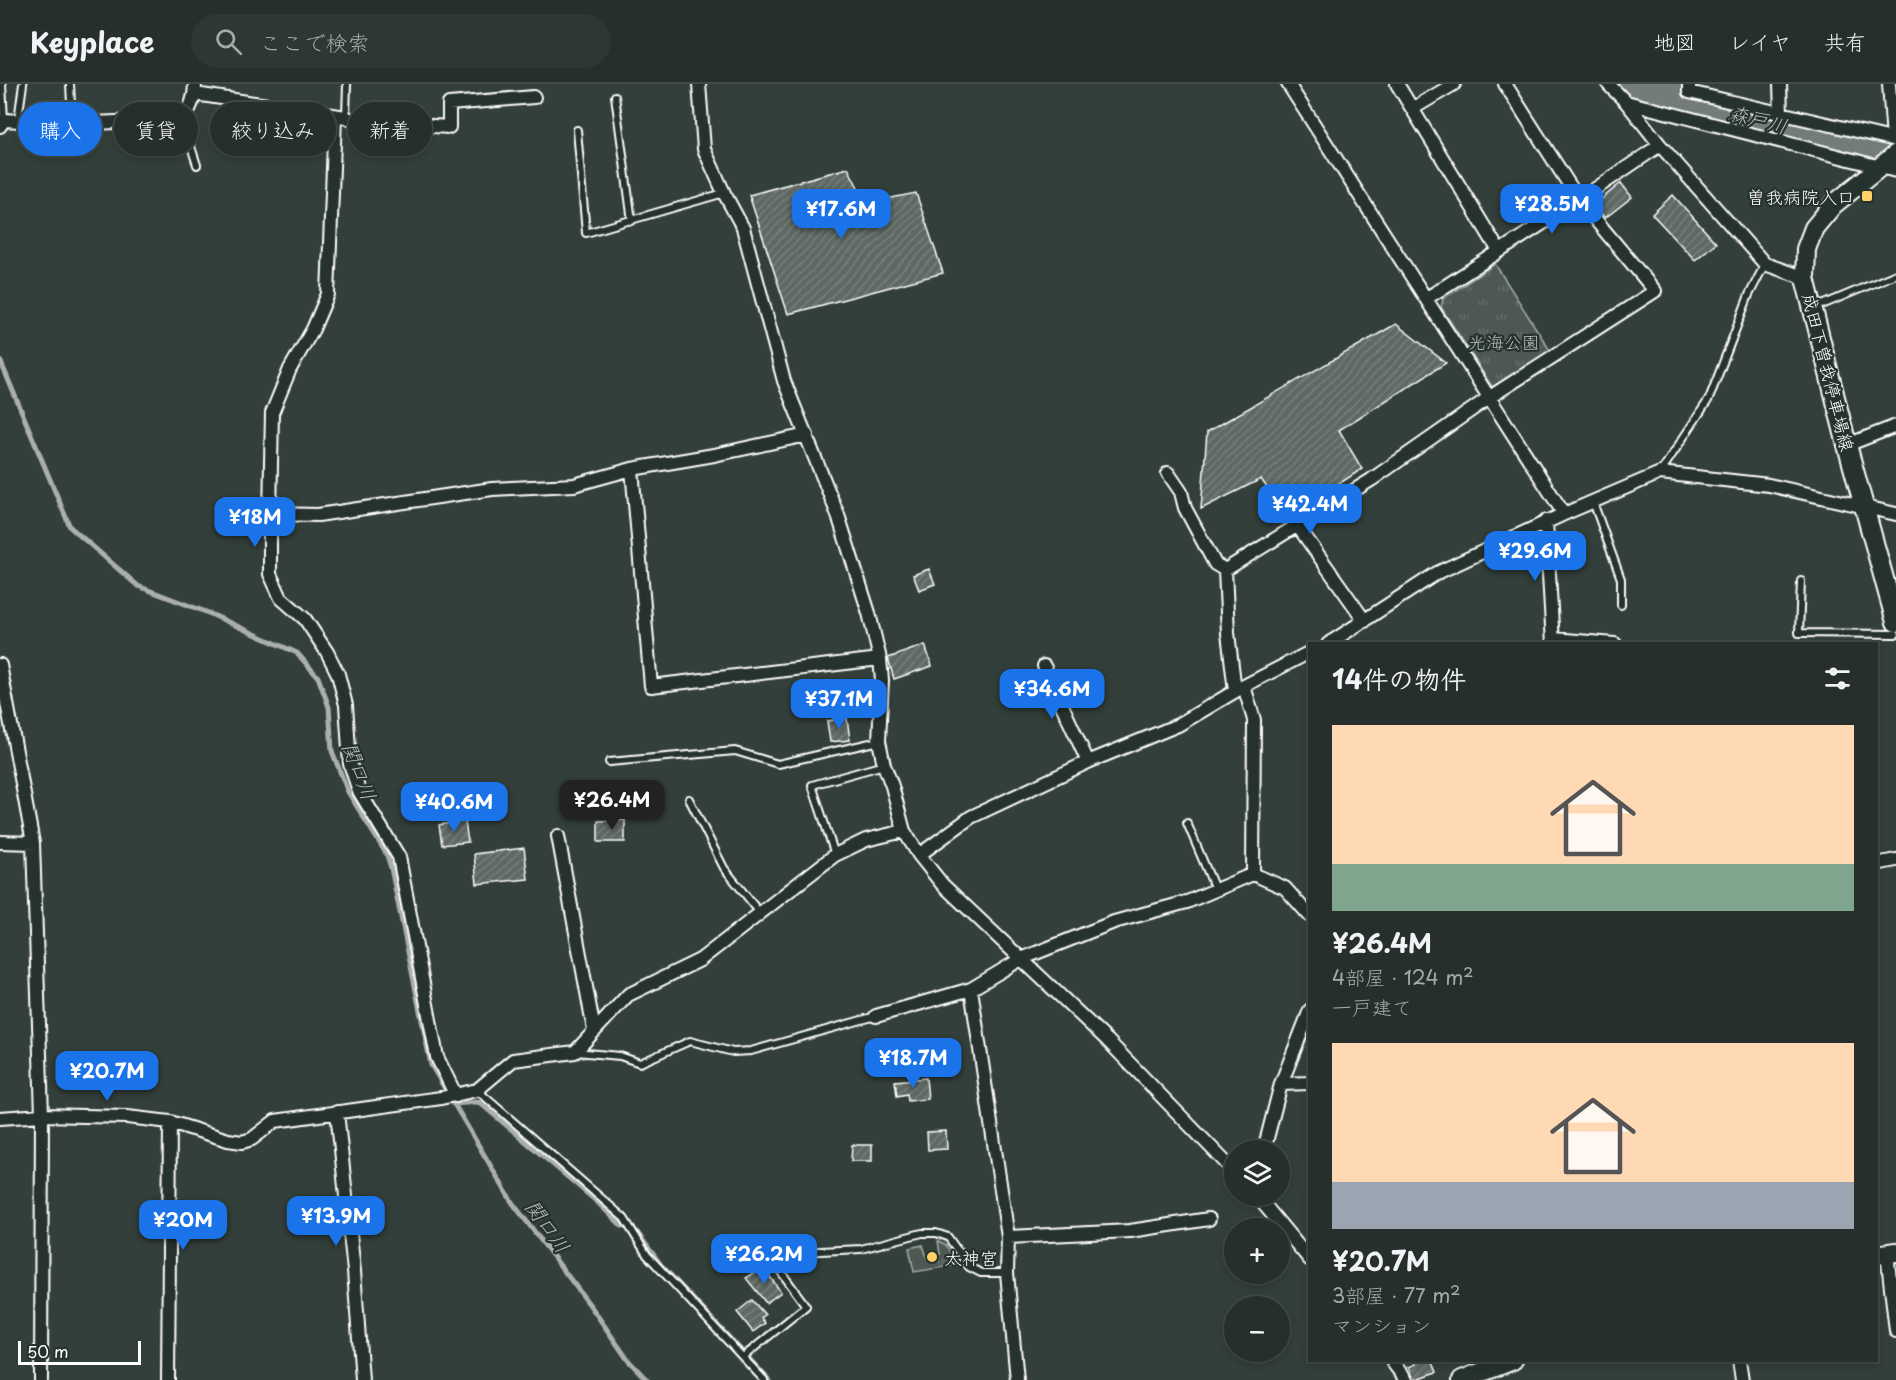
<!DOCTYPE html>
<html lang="ja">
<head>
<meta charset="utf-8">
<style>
  :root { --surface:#262f2c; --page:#2e3734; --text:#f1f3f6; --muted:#a4a9a9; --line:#424a48; --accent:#1a73e8 }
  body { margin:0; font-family:"Playpen Sans","Klee One",sans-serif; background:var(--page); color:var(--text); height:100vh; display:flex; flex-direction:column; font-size:22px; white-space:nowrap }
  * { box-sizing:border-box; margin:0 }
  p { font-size:20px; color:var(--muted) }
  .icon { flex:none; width:33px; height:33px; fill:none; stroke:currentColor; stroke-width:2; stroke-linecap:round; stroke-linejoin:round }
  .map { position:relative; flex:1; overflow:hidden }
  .panel { position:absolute; left:1308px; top:558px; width:570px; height:720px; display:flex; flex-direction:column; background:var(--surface); border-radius:0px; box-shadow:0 3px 9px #0003,0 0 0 2px var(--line) }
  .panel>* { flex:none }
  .banner { position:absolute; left:18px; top:18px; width:570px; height:54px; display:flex; gap:12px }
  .buttons { position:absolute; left:1224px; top:1056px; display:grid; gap:12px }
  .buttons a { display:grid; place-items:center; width:66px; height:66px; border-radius:50%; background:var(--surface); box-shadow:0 3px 9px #0003,0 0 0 2px var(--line); font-size:30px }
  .scale { position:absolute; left:18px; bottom:15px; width:123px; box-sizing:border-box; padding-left:6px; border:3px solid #fff; border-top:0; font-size:16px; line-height:21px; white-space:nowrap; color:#fff; -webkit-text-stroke:4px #26332d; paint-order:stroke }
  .price { position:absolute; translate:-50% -51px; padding:0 14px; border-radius:12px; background:var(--accent); color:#fff; font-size:20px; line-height:39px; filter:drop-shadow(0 2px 3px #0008) }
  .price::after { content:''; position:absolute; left:50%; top:36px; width:18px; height:14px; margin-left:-9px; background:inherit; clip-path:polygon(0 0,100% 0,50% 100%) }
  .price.current { background:#222; color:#fff }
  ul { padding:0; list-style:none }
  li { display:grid; align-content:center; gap:12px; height:318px; padding:0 24px }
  li span { display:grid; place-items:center; height:186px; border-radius:0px; color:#555 }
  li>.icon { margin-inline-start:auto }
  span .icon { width:108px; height:108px; fill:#fffc; stroke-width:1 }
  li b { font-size:26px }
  h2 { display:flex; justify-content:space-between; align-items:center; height:72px; padding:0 24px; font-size:26px }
  .tag { padding:0 21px; border-radius:27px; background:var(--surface); box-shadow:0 3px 9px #0003,0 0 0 2px var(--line); font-size:21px; line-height:54px }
  .tag.current { background:var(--accent); color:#fff }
  header { display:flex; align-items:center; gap:36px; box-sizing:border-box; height:84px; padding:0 30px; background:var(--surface); border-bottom:2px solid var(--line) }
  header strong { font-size:28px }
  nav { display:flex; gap:33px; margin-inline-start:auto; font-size:21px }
  .search { width:420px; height:54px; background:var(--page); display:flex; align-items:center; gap:15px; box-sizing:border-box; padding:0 21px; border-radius:33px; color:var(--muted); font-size:22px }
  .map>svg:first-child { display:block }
  .grass { fill:url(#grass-tufts); stroke:#a6aca9; stroke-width:1.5 }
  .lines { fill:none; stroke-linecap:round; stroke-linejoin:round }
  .stream { stroke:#abb0ae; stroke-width:5 }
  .river { stroke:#737b78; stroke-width:30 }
  .building { fill:url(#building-hatch); stroke:#fff; stroke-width:1.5 }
  .lane-casing { stroke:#fff; stroke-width:10 }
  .street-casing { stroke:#fff; stroke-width:16 }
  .secondary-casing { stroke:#fff; stroke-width:22 }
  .lane { stroke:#26332d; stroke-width:6 }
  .street { stroke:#26332d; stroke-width:12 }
  .secondary { stroke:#26332d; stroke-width:18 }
  .poi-dot { fill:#ffd166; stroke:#26332d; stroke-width:2 }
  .labels { text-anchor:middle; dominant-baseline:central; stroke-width:4.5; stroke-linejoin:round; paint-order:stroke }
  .poi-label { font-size:18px; fill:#fff; stroke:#26332d; text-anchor:end }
  .park-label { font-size:18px; fill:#b8bcba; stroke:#26332d }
  .street-label { font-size:18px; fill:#fff; stroke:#26332d }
  .water-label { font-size:20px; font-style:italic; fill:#b9bdbc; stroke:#26332d }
</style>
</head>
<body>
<header>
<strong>Keyplace</strong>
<div class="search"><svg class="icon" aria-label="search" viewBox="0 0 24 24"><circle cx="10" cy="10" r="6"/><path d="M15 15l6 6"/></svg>ここで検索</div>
<nav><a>地図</a><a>レイヤ</a><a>共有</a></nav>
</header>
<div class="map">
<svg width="1896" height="1296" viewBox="0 0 1896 1296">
  <defs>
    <pattern id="grass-tufts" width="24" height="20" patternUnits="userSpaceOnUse" patternTransform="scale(1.5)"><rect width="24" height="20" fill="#4d5853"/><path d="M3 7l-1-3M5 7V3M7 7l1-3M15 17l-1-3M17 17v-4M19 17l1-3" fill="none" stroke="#68716d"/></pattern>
    <pattern id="building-hatch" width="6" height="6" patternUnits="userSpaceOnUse" patternTransform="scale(1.5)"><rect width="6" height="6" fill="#5f6964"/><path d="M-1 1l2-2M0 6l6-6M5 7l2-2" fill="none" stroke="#77807b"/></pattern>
  </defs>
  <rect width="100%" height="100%" fill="#333f3a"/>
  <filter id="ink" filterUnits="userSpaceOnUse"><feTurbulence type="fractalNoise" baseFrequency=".0167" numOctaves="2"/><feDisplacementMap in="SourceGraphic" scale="12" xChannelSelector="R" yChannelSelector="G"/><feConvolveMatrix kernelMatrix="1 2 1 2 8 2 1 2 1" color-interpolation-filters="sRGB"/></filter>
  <g filter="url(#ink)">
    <path class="grass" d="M1495,180L1553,271L1500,305L1493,304L1441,223L1443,215Z
      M938,1157L946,1161L957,1181L914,1188L909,1164L923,1161L927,1174L940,1170Z"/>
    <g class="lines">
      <path class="stream" d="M0,276L70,443L138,502L206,528L297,569L318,593L329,623L332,667L348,708L387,771L391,784L431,981L512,1118L592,1224L628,1276L647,1296
        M453,1020L479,1018L595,1116L622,1142
        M636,1147L661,1181L769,1296"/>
      <path class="river" d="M1620,0L1896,70"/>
    </g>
    <path class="building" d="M848,84L866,119L916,109L943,189L788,230L749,111Z
      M1621,99L1632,113L1605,134L1594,121Z
      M1673,111L1716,159L1695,176L1652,130Z
      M1396,240L1446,279L1339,346L1362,385L1287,433L1261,395L1201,425L1207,348Z
      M929,485L935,500L919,506L913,491Z
      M925,561L932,582L894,595L888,574Z
      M847,634L850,656L830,658L827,637Z
      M625,736V758H598V737Z
      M465,737L468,758L442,761L439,741Z
      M524,764L528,795L477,800L474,770Z
      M926,994L928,1015L908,1017L907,1010L897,1012L895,997Z
      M946,1047L947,1065L928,1066L927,1048Z
      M852,1061H872V1077H851Z
      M763,1183L781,1208L766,1219L746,1194Z
      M752,1216L765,1231L761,1234L765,1239L753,1248L737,1228Z
      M1414,1276H1432L1437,1288L1414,1296L1409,1283L1416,1280Z"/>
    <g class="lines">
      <g class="lane-casing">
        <path id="lane" d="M2,0L4,36
          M70,0L72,40
          M615,12L632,137
          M346,32L347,0
          M182,35L197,81
          M18,36L23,0
          M577,46L586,149L724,109
          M1815,224L1896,190
          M1660,389L1709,315L1749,211L1765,180
          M1593,418L1621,495V521
          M1801,497L1799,549L1896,550
          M609,678L735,667L778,680L879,657
          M689,715L724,784L760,829
          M1187,739L1215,805
          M835,771L812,701L884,681
          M576,968L620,972L640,979L690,957L733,968L751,967L876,932
          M477,1006L624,1134L647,1171L764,1296
          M743,1273L806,1222L779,1185L800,1168L861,1165L922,1149H936L948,1153L969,1183L981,1189H1007"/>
      </g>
      <g class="street-casing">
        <path id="street" d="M699,0L704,65L724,109L743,144L784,297L838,431L869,529L880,575L882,596L879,657L884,681L892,702L904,747L919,771L942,800L1107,956L1234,1087
          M1288,0L1564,430L1660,389L1769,401L1896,430
          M1397,0L1499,167
          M1608,0L1626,18L1660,61L1765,180L1805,194
          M1689,0V8L1896,56
          M1780,0L1781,30
          M1889,0L1893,55
          M195,10L346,33L354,37L449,43V20L534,13
          M1626,18L1896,87
          M1412,25L1454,0
          M0,42L4,36L72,40L182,35C191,25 195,13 195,0
          M1427,214L1579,116L1660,61
          M1847,361L1896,342
          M632,385L651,602L880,575
          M1168,389L1181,408L1185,424L1215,480L1225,486L1371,396L1490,313L1655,207L1579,116L1505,0
          M270,430L272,329L290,285L313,245L328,210L335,33
          M1546,437L1553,560
          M1297,441L1365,537
          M1225,486L1228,549L1235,607
          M1553,555L1615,560
          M1328,560L1437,489L1564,430
          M0,581L33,759L42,1031L41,1296
          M1044,582L1088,678
          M1244,602L1254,636L1253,790L1285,804L1310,832
          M558,752L594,946
          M0,758L33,759
          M919,771L971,733L1088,678L1178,641L1244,602L1310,568
          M1876,780L1896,776
          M971,905L1008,1153L1007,1189L1017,1296
          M876,932L971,905L1021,875L1114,838L1187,818L1253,790
          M1281,1000L1310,999
          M456,1012L437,973L399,773L359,707L350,680L346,621L338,590L327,568L305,535L281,514L270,490V430L318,431L492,405L574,401L632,385L714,371L807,351
          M337,1028L354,1187L362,1296
          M0,1034L42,1031L127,1033L170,1038L228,1056L242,1058L252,1055L275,1037L441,1014L477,1006L513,976L575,968L628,911L700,876L835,771L866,756L904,747
          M1264,1066L1281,1000L1310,926
          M1257,1112L1310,1176
          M1008,1153L1130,1147L1209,1135
          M1887,1169L1896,1247
          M1391,1276L1406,1296
          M1739,1276L1742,1296
          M168,1296L170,1038"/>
      </g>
      <g class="secondary-casing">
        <path id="secondary" d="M1896,70L1833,121L1814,144L1806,165L1805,194L1847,361L1896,538
          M1876,1171L1896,1168
          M1462,1296L1513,1276"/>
      </g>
      <use href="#lane" class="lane"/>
      <use href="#street" class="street"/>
      <use href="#secondary" class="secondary"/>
    </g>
  </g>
  <g class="poi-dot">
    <rect x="1861" y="106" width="12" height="12" rx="3"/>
    <circle cx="932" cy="1173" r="6"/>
  </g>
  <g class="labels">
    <g class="poi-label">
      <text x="1855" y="112">曽我病院入口</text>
      <text x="944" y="1173" text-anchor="start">太神宮</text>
    </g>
    <g class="park-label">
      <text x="1504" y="257">光海公園</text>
    </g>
    <g class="street-label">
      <text transform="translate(1829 288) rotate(76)">成田下曽我停車場線</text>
    </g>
    <g class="water-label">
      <text transform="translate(1758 35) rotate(14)">森戸川</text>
      <text transform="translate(360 687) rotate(69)">関口川</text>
      <text transform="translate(548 1142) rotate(54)">関口川</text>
    </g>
  </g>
</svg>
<div class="buttons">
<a><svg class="icon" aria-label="layers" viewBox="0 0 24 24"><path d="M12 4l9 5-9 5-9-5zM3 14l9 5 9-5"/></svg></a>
<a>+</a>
<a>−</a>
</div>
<div class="scale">50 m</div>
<b class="price" style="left:1552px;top:151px">¥28.5M</b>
<b class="price" style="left:841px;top:156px">¥17.6M</b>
<b class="price" style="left:1310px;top:451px">¥42.4M</b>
<b class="price" style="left:255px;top:464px">¥18M</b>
<b class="price" style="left:1535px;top:498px">¥29.6M</b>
<b class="price" style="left:1052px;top:636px">¥34.6M</b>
<b class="price" style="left:839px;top:646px">¥37.1M</b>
<b class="price current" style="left:612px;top:747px">¥26.4M</b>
<b class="price" style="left:454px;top:749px">¥40.6M</b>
<b class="price" style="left:913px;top:1005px">¥18.7M</b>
<b class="price" style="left:107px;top:1018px">¥20.7M</b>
<b class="price" style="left:336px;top:1163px">¥13.9M</b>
<b class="price" style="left:183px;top:1167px">¥20M</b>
<b class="price" style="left:764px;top:1201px">¥26.2M</b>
<div class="banner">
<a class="tag current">購入</a>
<a class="tag">賃貸</a>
<a class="tag">絞り込み</a>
<a class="tag">新着</a>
</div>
<section class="panel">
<h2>14件の物件<svg class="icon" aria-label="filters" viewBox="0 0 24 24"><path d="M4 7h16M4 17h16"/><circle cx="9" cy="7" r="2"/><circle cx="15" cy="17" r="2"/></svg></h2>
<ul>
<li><span style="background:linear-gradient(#ffd9b3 75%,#7fa58c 0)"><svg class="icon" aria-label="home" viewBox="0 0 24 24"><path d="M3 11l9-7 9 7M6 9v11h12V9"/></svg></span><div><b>¥26.4M</b><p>4部屋 · 124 m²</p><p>一戸建て</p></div></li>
<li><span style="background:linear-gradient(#ffd9b3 75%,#9aa5b1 0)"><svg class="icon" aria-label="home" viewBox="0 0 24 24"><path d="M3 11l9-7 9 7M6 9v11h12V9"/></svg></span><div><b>¥20.7M</b><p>3部屋 · 77 m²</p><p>マンション</p></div></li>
</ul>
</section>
</div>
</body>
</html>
